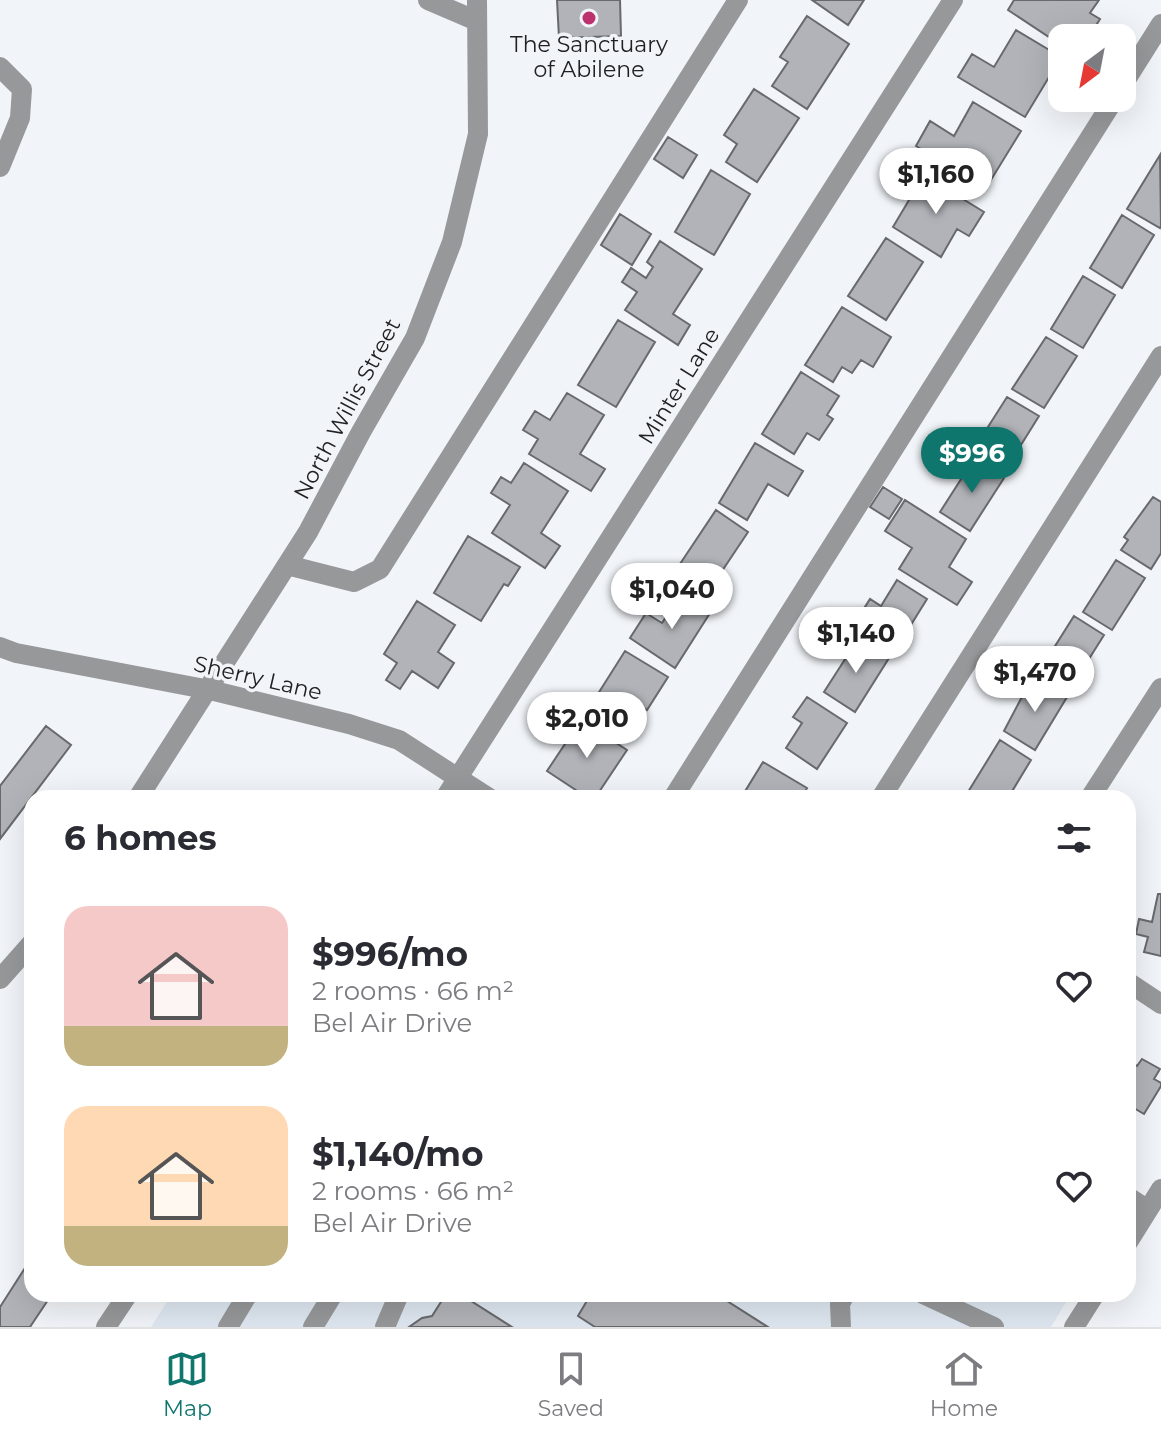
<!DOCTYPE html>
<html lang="en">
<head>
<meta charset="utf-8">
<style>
  :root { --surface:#fff; --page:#f7f7f7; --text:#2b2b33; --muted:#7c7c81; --line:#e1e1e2; --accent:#0f766e }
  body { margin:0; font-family:Montserrat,sans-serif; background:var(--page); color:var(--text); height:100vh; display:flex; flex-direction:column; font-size:30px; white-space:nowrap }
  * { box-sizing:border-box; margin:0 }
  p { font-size:26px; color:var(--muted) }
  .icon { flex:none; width:44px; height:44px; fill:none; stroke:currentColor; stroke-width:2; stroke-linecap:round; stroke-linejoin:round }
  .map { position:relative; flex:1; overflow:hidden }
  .panel { position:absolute; left:24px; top:790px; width:1112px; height:512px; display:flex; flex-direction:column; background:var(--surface); border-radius:24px; box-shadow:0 8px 32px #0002 }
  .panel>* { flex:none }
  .needle { width:52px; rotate:212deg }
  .controls { position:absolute; left:1048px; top:24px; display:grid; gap:16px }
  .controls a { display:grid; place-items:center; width:88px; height:88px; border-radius:16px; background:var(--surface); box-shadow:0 8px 32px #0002; font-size:40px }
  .price { position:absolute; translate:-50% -68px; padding:0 18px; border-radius:28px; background:#fff; color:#222; font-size:26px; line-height:52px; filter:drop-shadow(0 2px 4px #0008) }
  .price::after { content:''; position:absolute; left:50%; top:48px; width:24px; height:18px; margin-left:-12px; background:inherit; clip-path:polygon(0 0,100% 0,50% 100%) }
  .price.on { background:var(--accent); color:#fff }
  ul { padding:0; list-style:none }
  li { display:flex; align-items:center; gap:24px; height:200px; padding:0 40px }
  li span { display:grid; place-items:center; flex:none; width:224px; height:160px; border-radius:24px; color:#555 }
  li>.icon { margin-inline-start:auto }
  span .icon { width:96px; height:96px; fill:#fffc; stroke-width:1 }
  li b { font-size:34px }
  h2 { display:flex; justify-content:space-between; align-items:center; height:96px; padding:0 40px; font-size:34px }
  .menu { display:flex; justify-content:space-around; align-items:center; height:112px; border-top:2px solid var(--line); background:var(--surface); font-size:22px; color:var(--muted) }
  .menu a { display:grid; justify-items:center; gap:4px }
  .menu .on { color:var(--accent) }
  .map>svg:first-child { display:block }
  .built { fill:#dfe8f2 }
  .building { fill:#b2b3b8; stroke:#68696d; stroke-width:2 }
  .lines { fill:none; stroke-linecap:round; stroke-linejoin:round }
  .minor { stroke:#969899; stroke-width:20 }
  .poi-dot { fill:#bb326f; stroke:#f1f4f8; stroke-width:3 }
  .labels { text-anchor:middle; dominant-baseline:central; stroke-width:7; stroke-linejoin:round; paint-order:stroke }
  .poi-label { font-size:22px; fill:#202122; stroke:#f1f4f8 }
  .street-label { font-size:22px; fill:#202122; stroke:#f1f4f8 }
</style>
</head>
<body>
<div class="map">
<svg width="1161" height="1327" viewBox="0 0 1161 1327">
  <rect width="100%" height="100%" fill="#f1f4f8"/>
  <path class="built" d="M172,1294H1071L1051,1327H151Z"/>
  <path class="building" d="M557,0H620L621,36L559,38Z
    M812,0H864L848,25Z
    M1014,0H1099L1090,13L1100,19L1088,38H1082L1064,26L1055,41L1008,10Z
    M807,16L849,44L807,109L772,86L788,62L780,57Z
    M1016,30L1061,57L1025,117L958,77L972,54L994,67Z
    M754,89L799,118L757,182L726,162L737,144L724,135Z
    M973,102L1021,131L986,188L916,146L930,121L954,136Z
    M668,137L697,155L683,178L654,159Z
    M1160,155L1161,226L1160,228L1127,209Z
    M711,170L750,194L714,255L675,232Z
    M924,175L984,212L969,236L957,229L941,257L893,227Z
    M620,214L651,234L632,265L601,245Z
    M1122,215L1154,235L1122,288L1090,268Z
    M886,238L923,262L886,320L848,296Z
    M660,241L702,269L673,314L690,325L678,345L625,310L637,292L622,282L631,268L646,278L653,267L647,262Z
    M1083,276L1115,295L1083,348L1051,329Z
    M842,307L891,337L873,367L861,360L852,373L842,367L833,382L805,365Z
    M618,320L655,342L616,407L578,385Z
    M1046,337L1077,356L1044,408L1012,389Z
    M801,372L839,396L827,415L833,419L819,440L807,433L794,454L762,434Z
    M567,393L604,415L580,454L605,469L591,491L529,454L538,439L523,430L535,411L550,420Z
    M1007,397L1039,416L1006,469L974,449Z
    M755,443L803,471L788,496L768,484L747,520L719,503Z
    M974,459L1004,478L970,531L940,512Z
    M524,463L568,491L541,533L560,546L545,568L492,533L510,505L491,493L501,477L511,483Z
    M883,487L902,499L889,519L870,507Z
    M1153,497L1161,502V553L1151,569L1121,550L1128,540L1124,537Z
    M905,500L966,539L949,567L972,582L957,605L899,569L912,548L885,531Z
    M716,510L748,532L708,592L676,570Z
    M468,536L520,567L508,586L504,584L481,621L434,593Z
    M1116,560L1145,578L1112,630L1083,612Z
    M897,580L927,599L894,652L853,626L870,599L881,606Z
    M681,594L710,613L675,668L630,638L646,613L662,623Z
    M417,601L455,625L438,652L454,663L438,688L412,671L400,689L386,680L397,663L384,654Z
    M1074,616L1104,635L1070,689L1040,670Z
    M858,639L889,658L855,712L824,692Z
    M625,651L668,677L647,710L633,701L618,726L589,708Z
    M1037,678L1067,697L1035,750L1004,731L1024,693L1027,694Z
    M807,697L847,723L817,769L786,748L802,723L793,717Z
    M581,720L627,750L595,798H588L547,771Z
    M46,726L71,745L0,839V786Z
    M1000,740L1031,760L1008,798H977L968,792Z
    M763,762L807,788L801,798H753L744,793Z
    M1158,894H1161V956L1144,952L1148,937L1136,934L1139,919L1152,922Z
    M1142,1059L1160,1069L1154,1079L1161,1083V1086L1144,1114L1132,1107L1128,1113V1060L1137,1066Z
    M32,1257V1294H52L30,1327H0V1307Z
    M446,1294H460L512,1327H409L422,1318L432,1316Z
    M591,1294H716L768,1327H595L578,1316Z"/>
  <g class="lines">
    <path class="minor" d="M428,0L477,21
      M0,67L22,89L20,118L0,167
      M1122,86L1161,24
      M287,565L354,582L380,569L738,0
      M0,647L16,653L210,690L349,724L399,740L489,798
      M138,798L308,532L361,432L415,338L452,242L478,134L477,0
      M445,798L953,0
      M673,798L1115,98
      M881,798L1161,356
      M1090,798L1161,688
      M0,979L32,943
      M1128,982L1161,1004
      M1128,1197L1148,1210
      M1128,1242L1161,1189
      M923,1294L994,1327
      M106,1327L128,1294
      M228,1327L248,1294
      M313,1327L333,1294
      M385,1327L399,1294
      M841,1327L840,1304L845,1294
      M1074,1327L1095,1294"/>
  </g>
  <circle class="poi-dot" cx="589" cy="18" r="8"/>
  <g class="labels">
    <g class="poi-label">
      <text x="589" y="44">The Sanctuary<tspan x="589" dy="25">of Abilene</tspan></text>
    </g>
    <g class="street-label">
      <text transform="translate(679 386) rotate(-58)">Minter Lane</text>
      <text transform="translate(347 409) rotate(-62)">North Willis Street</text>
      <text transform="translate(258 678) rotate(13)">Sherry Lane</text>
    </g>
  </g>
</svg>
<div class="controls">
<a><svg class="needle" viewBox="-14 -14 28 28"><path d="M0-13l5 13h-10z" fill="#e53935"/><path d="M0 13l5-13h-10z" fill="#7c7c81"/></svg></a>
</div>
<b class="price" style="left:936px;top:216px">$1,160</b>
<b class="price on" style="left:972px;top:495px">$996</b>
<b class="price" style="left:672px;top:631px">$1,040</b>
<b class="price" style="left:856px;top:675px">$1,140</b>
<b class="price" style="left:1035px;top:714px">$1,470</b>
<b class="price" style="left:587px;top:760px">$2,010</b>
<section class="panel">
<h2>6 homes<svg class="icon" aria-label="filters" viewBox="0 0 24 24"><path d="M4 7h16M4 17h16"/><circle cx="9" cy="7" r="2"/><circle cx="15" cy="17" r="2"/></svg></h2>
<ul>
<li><span style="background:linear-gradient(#f6c9c9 75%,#c2b280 0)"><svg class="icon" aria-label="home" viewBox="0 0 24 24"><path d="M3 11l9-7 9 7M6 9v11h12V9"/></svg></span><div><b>$996/mo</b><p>2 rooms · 66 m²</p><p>Bel Air Drive</p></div><svg class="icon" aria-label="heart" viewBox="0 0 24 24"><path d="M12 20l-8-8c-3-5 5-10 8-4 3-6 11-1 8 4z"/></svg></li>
<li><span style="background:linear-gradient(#ffd9b3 75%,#c2b280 0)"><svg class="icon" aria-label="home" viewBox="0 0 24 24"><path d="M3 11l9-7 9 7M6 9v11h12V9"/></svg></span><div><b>$1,140/mo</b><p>2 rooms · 66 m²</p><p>Bel Air Drive</p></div><svg class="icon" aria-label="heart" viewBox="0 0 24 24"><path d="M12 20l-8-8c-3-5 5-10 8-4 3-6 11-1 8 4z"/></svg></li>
</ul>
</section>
</div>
<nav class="menu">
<a class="on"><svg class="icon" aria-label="map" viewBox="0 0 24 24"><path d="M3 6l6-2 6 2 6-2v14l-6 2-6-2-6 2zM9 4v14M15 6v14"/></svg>Map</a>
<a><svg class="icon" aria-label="saved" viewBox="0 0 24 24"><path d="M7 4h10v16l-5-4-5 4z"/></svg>Saved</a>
<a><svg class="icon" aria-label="home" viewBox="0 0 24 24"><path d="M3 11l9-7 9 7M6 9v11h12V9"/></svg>Home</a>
</nav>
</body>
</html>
